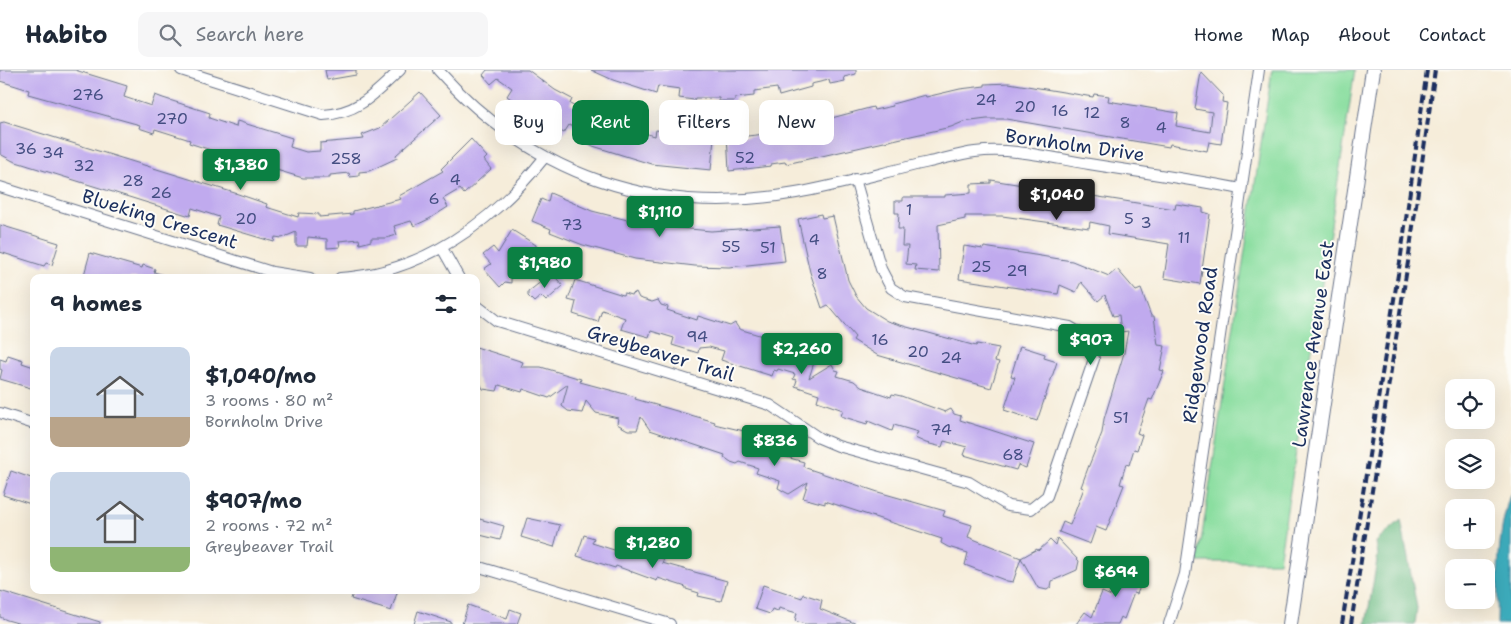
<!DOCTYPE html>
<html lang="en">
<head>
<meta charset="utf-8">
<style>
  :root { --surface:#fff; --page:#f6f6f7; --text:#1f2937; --muted:#747a83; --line:#e0e1e3; --accent:#0b8043 }
  body { margin:0; font-family:"Shantell Sans",sans-serif; background:var(--page); color:var(--text); height:100vh; display:flex; flex-direction:column; font-size:19px; white-space:nowrap }
  * { box-sizing:border-box; margin:0 }
  p { font-size:16px; color:var(--muted) }
  .icon { flex:none; width:28px; height:28px; fill:none; stroke:currentColor; stroke-width:2; stroke-linecap:round; stroke-linejoin:round }
  .map { position:relative; flex:1; overflow:hidden }
  .panel { position:absolute; left:30px; top:204px; width:450px; height:320px; display:flex; flex-direction:column; background:var(--surface); border-radius:10px; box-shadow:0 5px 20px #0002 }
  .panel>* { flex:none }
  .hud { position:absolute; left:495px; top:30px; width:475px; height:45px; display:flex; gap:10px }
  .fabs { position:absolute; left:1445px; top:309px; display:grid; gap:10px }
  .fabs a { display:grid; place-items:center; width:50px; height:50px; border-radius:10px; background:var(--surface); box-shadow:0 5px 20px #0002; font-size:25px }
  .price { position:absolute; translate:-50% -42px; padding:0 11px; border-radius:5px; background:var(--accent); color:#fff; font-size:16px; line-height:32px; filter:drop-shadow(0 1px 2px #0008) }
  .price::after { content:''; position:absolute; left:50%; top:30px; width:15px; height:11px; margin-left:-8px; background:inherit; clip-path:polygon(0 0,100% 0,50% 100%) }
  .price.active { background:#222; color:#fff }
  ul { padding:0; list-style:none }
  li { display:flex; align-items:center; gap:15px; height:125px; padding:0 20px }
  li span { display:grid; place-items:center; flex:none; width:140px; height:100px; border-radius:10px; color:#555 }
  li>.icon { margin-inline-start:auto }
  span .icon { width:60px; height:60px; fill:#fffc; stroke-width:1 }
  li b { font-size:21px }
  h2 { display:flex; justify-content:space-between; align-items:center; height:60px; padding:0 20px; font-size:21px }
  .chip { padding:0 18px; border-radius:10px; background:var(--surface); box-shadow:0 5px 20px #0002; font-size:18px; line-height:45px }
  .chip.active { background:var(--accent); color:#fff }
  header { display:flex; align-items:center; gap:30px; box-sizing:border-box; height:70px; padding:0 25px; background:var(--surface); border-bottom:1px solid var(--line) }
  header strong { font-size:24px }
  nav { display:flex; gap:28px; margin-inline-start:auto; font-size:18px }
  .search { width:350px; height:45px; background:var(--page); display:flex; align-items:center; gap:12px; box-sizing:border-box; padding:0 18px; border-radius:10px; color:var(--muted); font-size:19px }
  .map>svg:first-child { display:block }
  .green { fill:#8bdea0; stroke:#53867f }
  .forest { fill:#70bd86; stroke:#467672 }
  .water { fill:#3eacbc; stroke:#2c6e8d }
  .building { fill:#c0aaee }
  .lines { fill:none; stroke-linecap:round; stroke-linejoin:round }
  .minor-casing { stroke:#687289; stroke-width:12 }
  .tertiary-casing { stroke:#687289; stroke-width:16 }
  .minor { stroke:#fff; stroke-width:10 }
  .tertiary { stroke:#fff; stroke-width:14 }
  .rail { stroke:#1b2f5e; stroke-width:4; stroke-dasharray:8 4; stroke-linecap:butt }
  .labels { text-anchor:middle; dominant-baseline:central; stroke-width:4; stroke-linejoin:round; paint-order:stroke }
  .number-label { font-size:16px; fill:#444e82 }
  .street-label { font-size:19px; fill:#1b2f5e; stroke:#fdfcf7 }
</style>
</head>
<body>
<header>
<strong>Habito</strong>
<div class="search"><svg class="icon" aria-label="search" viewBox="0 0 24 24"><circle cx="10" cy="10" r="6"/><path d="M15 15l6 6"/></svg>Search here</div>
<nav><a>Home</a><a>Map</a><a>About</a><a>Contact</a></nav>
</header>
<div class="map">
<svg width="1511" height="554" viewBox="0 0 1511 554">
  <rect width="100%" height="100%" fill="#fdfcf7"/>
  <filter id="ink" filterUnits="userSpaceOnUse"><feTurbulence type="fractalNoise" baseFrequency=".02" numOctaves="2"/><feDisplacementMap in="SourceGraphic" scale="10" xChannelSelector="R" yChannelSelector="G"/><feConvolveMatrix kernelMatrix="1 2 1 2 8 2 1 2 1" color-interpolation-filters="sRGB"/></filter>
  <filter id="wash" filterUnits="userSpaceOnUse"><feTurbulence type="fractalNoise" baseFrequency=".0096" numOctaves="4" result="noise"/><feDisplacementMap in="SourceGraphic" scale="20" xChannelSelector="R" yChannelSelector="G"/><feGaussianBlur stdDeviation="1.12" result="paint"/><feColorMatrix in="noise" values="0 0 0 0 0 0 0 0 0 0 0 0 0 0 0 0 0 1.4 0 .05"/><feComposite in="paint" operator="in"/></filter>
  <g filter="url(#wash)">
    <rect width="100%" height="100%" fill="#f6edda"/>
    <path class="green" d="M1272,0H1355L1279,492H1198Z"/>
    <path class="forest" d="M1401,450L1417,538L1415,554H1366L1378,485L1376,472Z"/>
    <path class="water" d="M1511,422V554H1497C1498,509 1496,465 1511,422Z"/>
    <g id="blocks">
      <path class="building" d="M0,0H75L127,16L124,27L151,36L155,25L163,28L210,43L209,48L236,57L237,51L292,68L290,77L306,82L320,81V73L364,69L362,65L380,58L420,22L441,45L396,85L397,88L369,101L359,102V106L350,107L349,103L330,105V108H303L250,92V89L231,83L230,86L189,73L190,70L155,59L154,63L139,58L140,55L28,24L29,20L0,11Z
        M325,0H356V5L327,10Z
        M487,0H528L555,20L572,29L570,34L584,42L603,50L605,44L619,49L616,56L655,66L656,60L714,68L711,100L651,94L593,76L585,72L588,65L578,59L569,55L564,63L545,53L549,45L535,34L529,42L507,26L512,18L498,8L491,14L483,5Z
        M591,0H856V4L844,7L845,11L830,14L829,10L811,14V17L779,26L777,18L754,21V26L735,28V31H719V28H695L694,30L679,28L680,19L658,16L656,24L613,10Z
        M1201,2L1223,25L1222,32L1227,33L1221,74L1209,72L1207,81L1170,74L1169,77L1157,75L1006,49H987L963,52L951,57L795,92L786,94L785,92L771,94V96L729,101L727,65L739,64V67L774,63V61L809,54L873,37L874,40L893,36L892,34L925,25L926,27L960,19L985,16V14L1009,13L1093,27L1094,24L1109,26L1108,31L1178,43L1176,56L1210,62L1212,42L1195,39Z
        M4,52L238,124L267,134L266,137L298,147L299,143L319,144V147L353,144V141L401,129L399,126L443,101L441,99L471,69L487,87L484,90L491,99L464,124L460,119L443,129L448,137L429,149L414,156L411,151L394,156L397,165L386,168H371V171L360,174L359,169L339,171L340,177L327,178V169L308,167L307,176H296V162L282,168L275,167L274,172L217,155L219,147L192,138L190,146L13,91L0,84V53Z
        M991,110L1175,139L1176,134L1203,138V142L1210,144L1200,214L1164,208L1169,174L1108,164L1109,156L1090,152L1089,158L1002,146H965V149L938,155L939,202L915,200L916,195L906,194L908,176H902L903,159H898L899,143H895V131H903V127H945V125L971,123V114L991,113Z
        M550,123L592,141L647,155L711,161L780,156L785,191L729,197L695,196L635,189L583,175L550,162L551,159L532,151L541,129L548,132Z
        M821,144L822,148L833,146L848,210L856,226L866,238L887,251L907,257L976,276L977,274L999,278L995,291L999,292L991,318L877,285L853,270L855,267L828,235L822,238L810,202L798,149Z
        M0,155L59,173L52,195L46,193L44,196L0,182Z
        M512,160L536,175V179L528,194L511,207V213L505,212L500,217L484,199L491,194L483,185L493,177L498,183Z
        M964,176L983,179L984,177L1072,191L1109,206L1117,199L1136,221L1141,219L1151,246H1154L1158,275L1165,276L1160,300L1164,301L1152,330L1149,329L1137,363L1142,365L1137,380L1134,379L1129,395L1126,394L1120,414L1124,415L1106,461L1096,457L1090,474L1059,462L1063,452L1070,455L1084,418L1081,417L1088,398L1102,363L1104,349L1124,283L1128,261L1121,262L1119,245L1113,246L1105,225L1098,231L1081,212L1076,222L1060,215L1058,224L959,209Z
        M90,183L142,198L143,195L155,199L154,202L164,205V208H92L84,205Z
        M552,203L563,216L546,231L541,226L534,232L528,226V222Z
        M575,210L623,225L624,223L631,225L636,222L639,228L652,232L658,230L661,235L668,237L667,240L697,250L698,246L730,256L735,253L739,259L786,273L816,286L809,308L832,294L835,300L839,301L837,306L854,311L861,317L891,327L892,324L901,326L945,342L951,339L954,344L961,346L960,350L1034,374L1026,398L1018,395L1016,400L964,385L967,377L944,371L942,377L926,373L915,368L918,362L894,355L892,361L868,351L867,354L841,346L843,340L817,331L819,324L795,316L797,310L793,309L795,304L778,299L777,301L774,300L772,306L721,290L724,281L709,277L699,278L698,283L672,275L674,268L651,261L649,267L621,259L625,248L602,240L598,252L573,244L576,232L568,230Z
        M1020,276L1045,284L1044,288L1057,292L1037,351L1004,340L1015,307L1011,306Z
        M476,277L523,292L521,297H541L581,309L580,312L636,327L635,329L715,352L714,354L757,364L754,373L780,382L779,385L804,392L803,396L806,398L878,422L945,441L943,446L972,455L968,467L1021,488L1037,479L1038,481L1050,470L1055,475L1057,468L1079,491L1077,500L1052,511L1051,517L1047,520L1038,518L1021,488L1013,512L1007,511L965,495L968,483L948,477L941,473L942,469L825,431V434L803,428L808,412L789,424L785,422L778,418L780,411L756,403L758,398L740,392L737,394L731,392L724,387L725,385L650,360L641,347L637,360H628L617,354L618,348L596,343L586,331L582,343L568,341L562,336L568,314L549,328L523,319L522,322L499,315L497,321L483,319L476,305Z
        M8,285L23,290L22,293L34,297V319L0,309L2,300L0,299V289L6,291Z
        M11,401L34,409V435L3,425Z
        M476,448L504,456L500,470L476,464Z
        M527,448L560,455L554,477L521,467Z
        M584,465L594,468L592,473L633,486L635,482L649,487L650,484L664,489L662,493L727,511L721,531L698,526L699,523L686,519V517L658,508L657,511L616,496L615,498L577,486Z
        M1121,494L1146,502L1137,524L1134,523L1124,549L1121,547L1118,554H1076L1085,542L1092,547L1102,522L1111,526Z
        M763,515L802,528L803,524L822,530L820,539L857,554H805L795,551L797,543L779,538L778,541L772,539L770,544L755,539Z
        M354,520H398L391,541L351,529Z
        M0,521L100,552V554H21L7,550L0,547Z
        M468,535L507,549L510,539L521,543L517,554H462Z
        M418,541L451,552V554H414Z"/>
    </g>
  </g>
  <g filter="url(#ink)">
    <use href="#blocks" fill-opacity="0" stroke="#687289" stroke-width="1"/>
    <g class="lines">
      <g class="minor-casing">
        <path id="minor" d="M181,0L323,45C359,43 375,23 400,0
          M438,0C533,106 656,148 796,123C840,115 885,102 929,92C944,89 959,84 975,82C1012,77 1052,88 1089,94C1139,102 1190,109 1241,119
          M0,117L272,202L310,208
          M442,178L459,208
          M340,208C423,203 494,151 544,88
          M476,235L497,251L770,335L819,368L838,376L969,412L1008,436L1031,439L1047,426L1094,289L1089,268L1070,257L905,227L891,218L881,199L855,109
          M0,343L34,354
          M476,496L670,554
          M1169,554L1185,504L1259,0"/>
      </g>
      <g class="tertiary-casing">
        <path id="tertiary" d="M1290,554L1373,0"/>
      </g>
      <use href="#minor" class="minor"/>
      <use href="#tertiary" class="tertiary"/>
      <path class="rail" d="M1342,554L1400,192L1427,0
        M1351,554L1408,192L1435,0"/>
    </g>
  </g>
  <g class="labels">
    <g class="number-label">
      <text x="88" y="24">276</text>
      <text x="986" y="29">24</text>
      <text x="1025" y="36">20</text>
      <text x="1060" y="40">16</text>
      <text x="1092" y="42">12</text>
      <text x="172" y="48">270</text>
      <text x="1125" y="52">8</text>
      <text x="1161" y="57">4</text>
      <text x="26" y="78">36</text>
      <text x="53" y="82">34</text>
      <text x="745" y="87">52</text>
      <text x="346" y="88">258</text>
      <text x="84" y="95">32</text>
      <text x="455" y="109">4</text>
      <text x="133" y="110">28</text>
      <text x="161" y="122">26</text>
      <text x="434" y="128">6</text>
      <text x="909" y="139">1</text>
      <text x="246" y="148">20</text>
      <text x="1129" y="148">5</text>
      <text x="1146" y="152">3</text>
      <text x="572" y="154">73</text>
      <text x="1184" y="167">11</text>
      <text x="814" y="169">4</text>
      <text x="731" y="176">55</text>
      <text x="768" y="177">51</text>
      <text x="981" y="196">25</text>
      <text x="1017" y="200">29</text>
      <text x="822" y="203">8</text>
      <text x="697" y="266">94</text>
      <text x="880" y="269">16</text>
      <text x="918" y="281">20</text>
      <text x="951" y="287">24</text>
      <text x="1121" y="347">51</text>
      <text x="941" y="359">74</text>
      <text x="1013" y="384">68</text>
    </g>
    <g class="street-label">
      <text transform="translate(1075 75) rotate(8)">Bornholm Drive</text>
      <text transform="translate(160 149) rotate(17)">Blueking Crescent</text>
      <text transform="translate(1313 274) rotate(-82)">Lawrence Avenue East</text>
      <text transform="translate(1200 275) rotate(-82)">Ridgewood Road</text>
      <text transform="translate(661 283) rotate(17)">Greybeaver Trail</text>
    </g>
  </g>
</svg>
<div class="fabs">
<a><svg class="icon" aria-label="locate" viewBox="0 0 24 24"><circle cx="12" cy="12" r="6"/><path d="M12 2v4M12 18v4M2 12h4M18 12h4"/></svg></a>
<a><svg class="icon" aria-label="layers" viewBox="0 0 24 24"><path d="M12 4l9 5-9 5-9-5zM3 14l9 5 9-5"/></svg></a>
<a>+</a>
<a>−</a>
</div>
<b class="price" style="left:241px;top:121px">$1,380</b>
<b class="price active" style="left:1057px;top:151px">$1,040</b>
<b class="price" style="left:660px;top:168px">$1,110</b>
<b class="price" style="left:545px;top:219px">$1,980</b>
<b class="price" style="left:1091px;top:296px">$907</b>
<b class="price" style="left:802px;top:305px">$2,260</b>
<b class="price" style="left:775px;top:397px">$836</b>
<b class="price" style="left:653px;top:499px">$1,280</b>
<b class="price" style="left:1116px;top:528px">$694</b>
<div class="hud">
<a class="chip">Buy</a>
<a class="chip active">Rent</a>
<a class="chip">Filters</a>
<a class="chip">New</a>
</div>
<section class="panel">
<h2>9 homes<svg class="icon" aria-label="filters" viewBox="0 0 24 24"><path d="M4 7h16M4 17h16"/><circle cx="9" cy="7" r="2"/><circle cx="15" cy="17" r="2"/></svg></h2>
<ul>
<li><span style="background:linear-gradient(#c9d6e8 70%,#b9a48a 0)"><svg class="icon" aria-label="home" viewBox="0 0 24 24"><path d="M3 11l9-7 9 7M6 9v11h12V9"/></svg></span><div><b>$1,040/mo</b><p>3 rooms · 80 m²</p><p>Bornholm Drive</p></div></li>
<li><span style="background:linear-gradient(#c9d6e8 75%,#8fb573 0)"><svg class="icon" aria-label="home" viewBox="0 0 24 24"><path d="M3 11l9-7 9 7M6 9v11h12V9"/></svg></span><div><b>$907/mo</b><p>2 rooms · 72 m²</p><p>Greybeaver Trail</p></div></li>
</ul>
</section>
</div>
</body>
</html>
